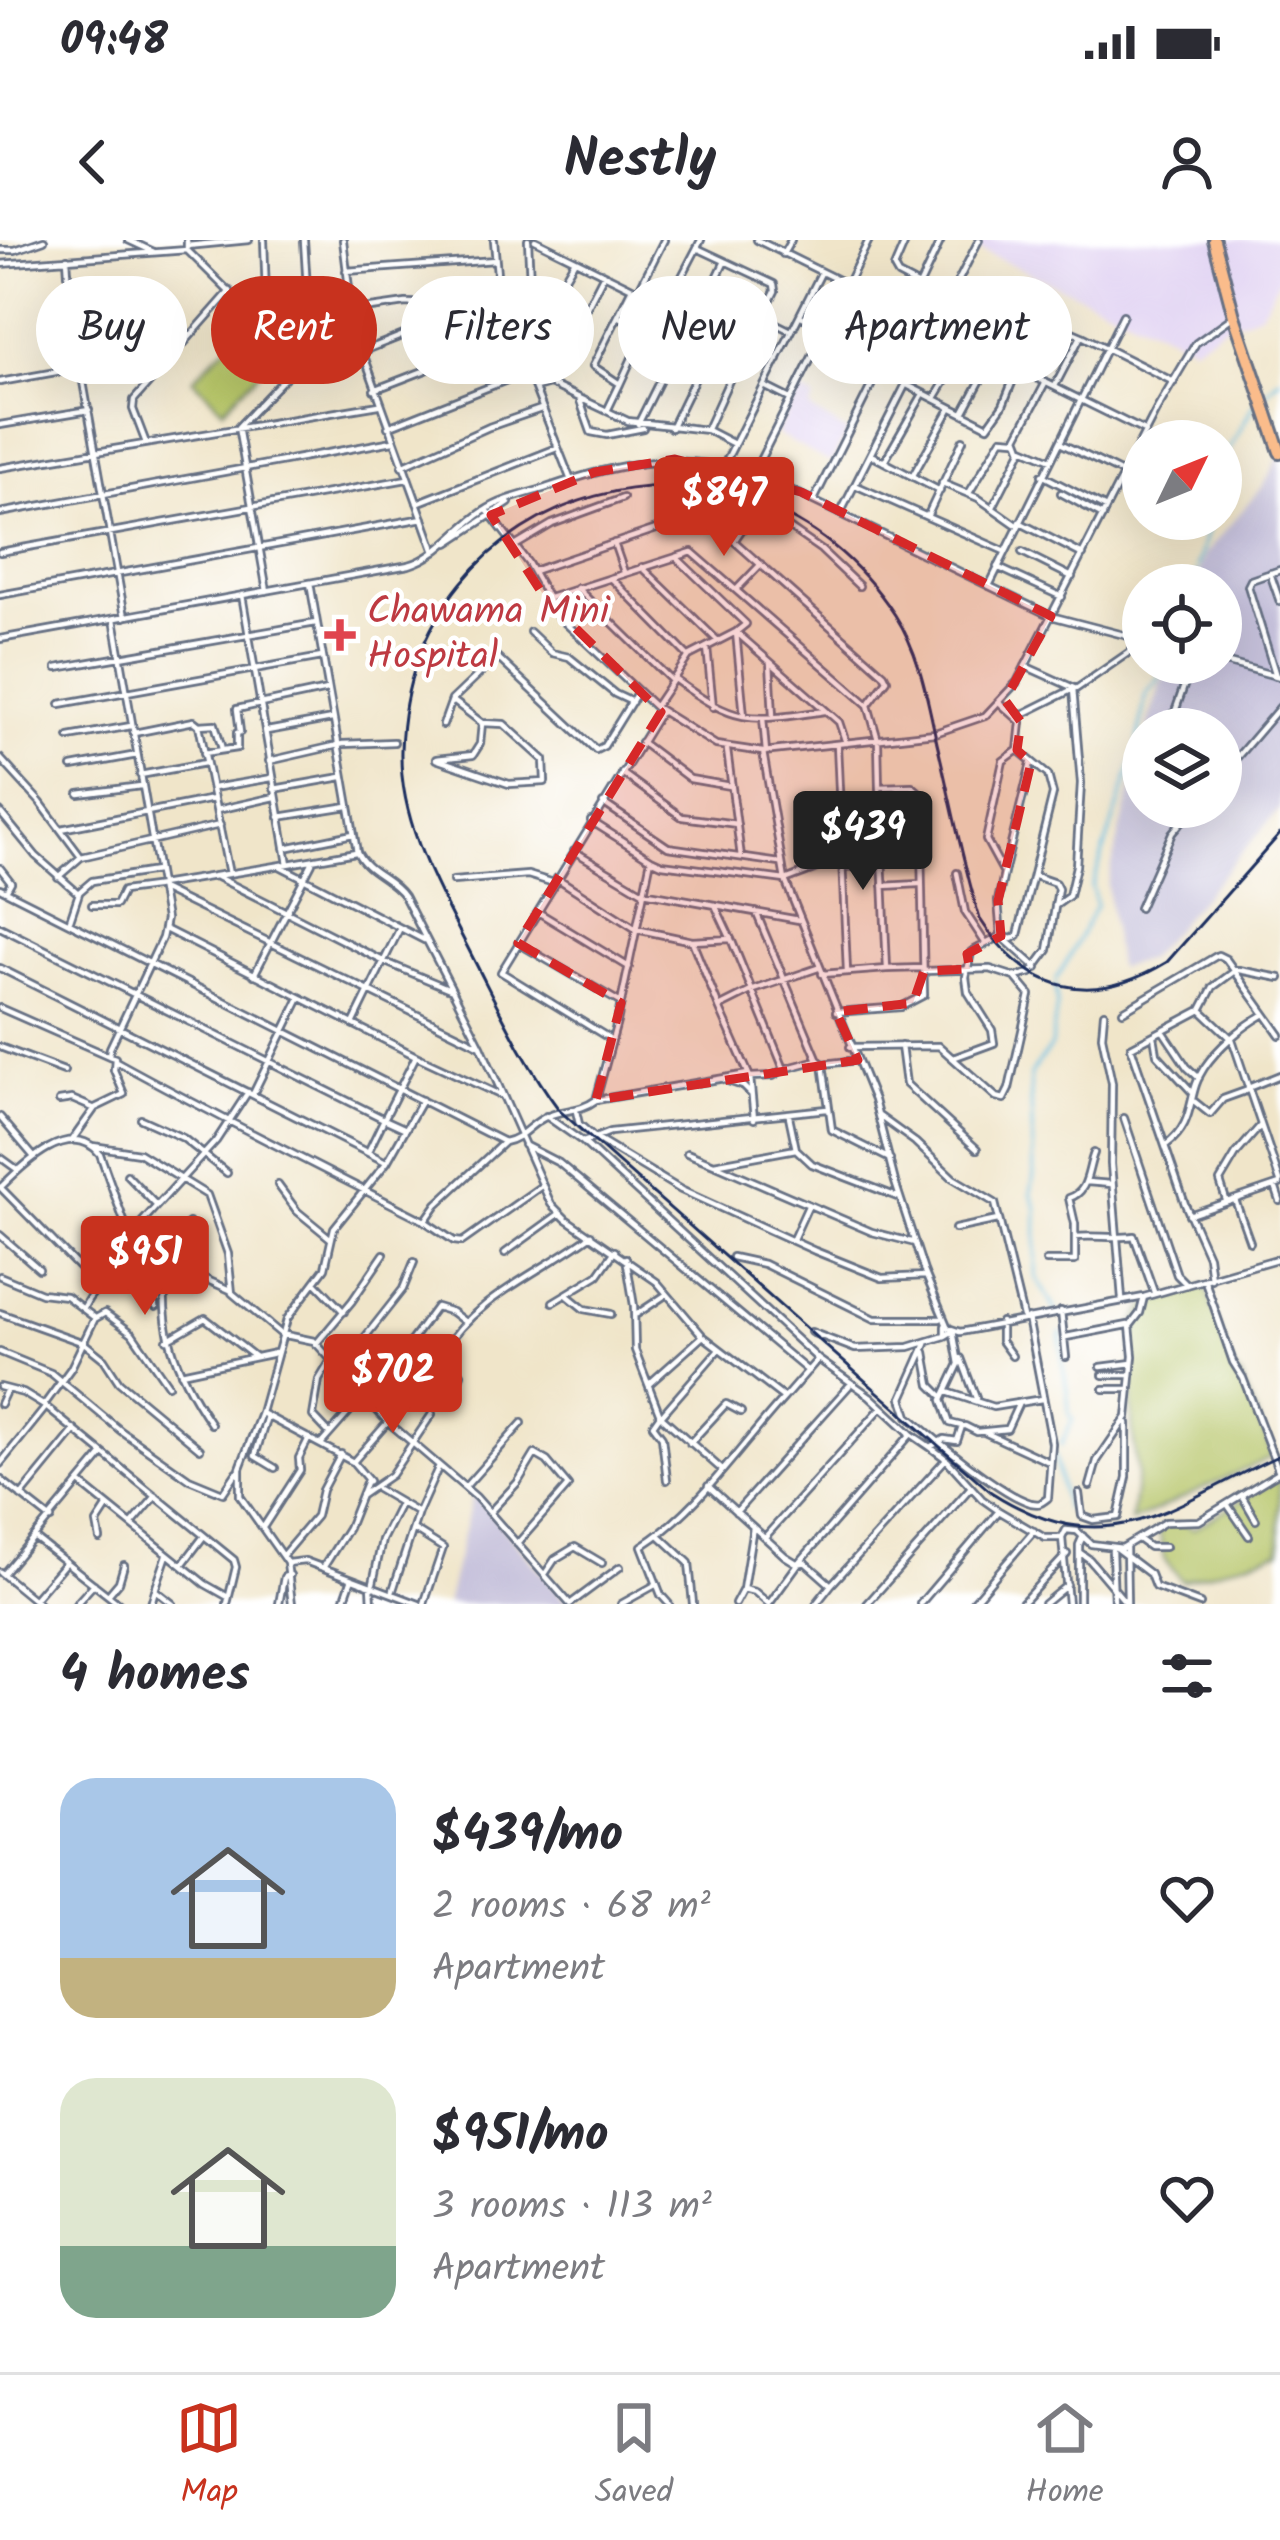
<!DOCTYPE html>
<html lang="en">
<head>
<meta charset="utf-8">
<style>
  :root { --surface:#fff; --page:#f2f2f3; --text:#2b2b33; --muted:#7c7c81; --line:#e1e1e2; --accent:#c8321e }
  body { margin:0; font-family:Kalam,sans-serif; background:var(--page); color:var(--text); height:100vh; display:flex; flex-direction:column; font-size:45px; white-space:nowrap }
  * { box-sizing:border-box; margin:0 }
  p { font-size:39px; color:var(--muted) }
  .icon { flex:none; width:66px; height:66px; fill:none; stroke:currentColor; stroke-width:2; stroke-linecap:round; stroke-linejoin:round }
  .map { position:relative; height:1364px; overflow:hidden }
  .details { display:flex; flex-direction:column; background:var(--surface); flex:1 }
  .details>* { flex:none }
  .guide { position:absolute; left:36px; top:36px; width:1209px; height:108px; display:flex; gap:24px }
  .needle { width:78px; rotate:47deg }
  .buttons { position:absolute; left:1122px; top:180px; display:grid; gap:24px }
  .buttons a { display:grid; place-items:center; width:120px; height:120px; border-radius:50%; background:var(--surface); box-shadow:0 12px 48px #0002; font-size:60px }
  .price { position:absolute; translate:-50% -102px; padding:0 27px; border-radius:12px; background:var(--accent); color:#fff; font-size:39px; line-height:78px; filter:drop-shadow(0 3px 6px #0008) }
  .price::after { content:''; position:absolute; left:50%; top:72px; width:36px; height:27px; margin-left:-18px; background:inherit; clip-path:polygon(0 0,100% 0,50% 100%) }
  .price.current { background:#222; color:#fff }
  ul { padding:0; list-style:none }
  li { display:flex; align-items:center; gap:36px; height:300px; padding:0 60px }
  li span { display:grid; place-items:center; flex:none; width:336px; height:240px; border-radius:36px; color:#555 }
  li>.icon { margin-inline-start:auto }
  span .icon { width:144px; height:144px; fill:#fffc; stroke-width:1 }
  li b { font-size:51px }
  h2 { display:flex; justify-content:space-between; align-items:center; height:144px; padding:0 60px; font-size:51px }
  .pill { padding:0 42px; border-radius:54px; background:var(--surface); box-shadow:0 12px 48px #0002; font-size:42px; line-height:108px }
  .pill.current { background:var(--accent); color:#fff }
  .status { display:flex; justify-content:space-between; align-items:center; height:84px; padding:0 60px; background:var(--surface); direction:ltr }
  .status svg { height:33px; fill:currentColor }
  header { display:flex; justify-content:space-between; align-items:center; height:156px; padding:0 60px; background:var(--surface); font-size:54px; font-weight:800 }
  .dock { display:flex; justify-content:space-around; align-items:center; height:168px; border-top:3px solid var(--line); background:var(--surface); font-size:33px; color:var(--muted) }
  .dock a { display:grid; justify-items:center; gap:6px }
  .dock .current { color:var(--accent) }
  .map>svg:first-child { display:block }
  .built { fill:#e2d4f3 }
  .industrial { fill:#c5c0da }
  .green { fill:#b6c567; stroke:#687a62; stroke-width:3 }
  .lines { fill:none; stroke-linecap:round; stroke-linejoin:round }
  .stream { stroke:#63bde0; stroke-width:3 }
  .street-casing { stroke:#666f83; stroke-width:10 }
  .highway-casing { stroke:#666f83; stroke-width:16 }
  .street { stroke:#fff; stroke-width:4.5 }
  .highway { stroke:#fabc8b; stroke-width:10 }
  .rail { stroke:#1b2f5e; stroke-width:3 }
  .marked { fill:#d62828; fill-opacity:0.2; stroke:#d62828; stroke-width:9; stroke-dasharray:24 15; stroke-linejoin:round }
  .health-dot { fill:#e0444e; stroke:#fff; stroke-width:4.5 }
  .labels { text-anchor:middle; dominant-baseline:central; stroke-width:9; stroke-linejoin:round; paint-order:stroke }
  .health-label { font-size:39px; fill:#be3a42; stroke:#fff; text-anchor:start }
</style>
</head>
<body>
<div class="status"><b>09:48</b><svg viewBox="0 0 49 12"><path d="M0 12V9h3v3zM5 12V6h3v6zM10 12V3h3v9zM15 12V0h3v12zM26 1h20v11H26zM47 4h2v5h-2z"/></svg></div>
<header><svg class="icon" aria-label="back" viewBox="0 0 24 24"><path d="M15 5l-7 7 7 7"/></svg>Nestly<svg class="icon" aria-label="person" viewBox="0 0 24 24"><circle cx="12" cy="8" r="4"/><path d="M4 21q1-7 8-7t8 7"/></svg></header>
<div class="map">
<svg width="1280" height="1364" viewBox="0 0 1280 1364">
  <rect width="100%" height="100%" fill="#fff"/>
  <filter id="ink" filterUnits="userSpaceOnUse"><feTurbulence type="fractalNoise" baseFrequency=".00833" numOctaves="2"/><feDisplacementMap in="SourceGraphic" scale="24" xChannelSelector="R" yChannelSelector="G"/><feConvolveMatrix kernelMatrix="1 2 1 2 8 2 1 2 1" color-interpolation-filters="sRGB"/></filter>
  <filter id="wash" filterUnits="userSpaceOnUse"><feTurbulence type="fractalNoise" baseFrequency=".004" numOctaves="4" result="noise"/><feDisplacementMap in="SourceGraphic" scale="48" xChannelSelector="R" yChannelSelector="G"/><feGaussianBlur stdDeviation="2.7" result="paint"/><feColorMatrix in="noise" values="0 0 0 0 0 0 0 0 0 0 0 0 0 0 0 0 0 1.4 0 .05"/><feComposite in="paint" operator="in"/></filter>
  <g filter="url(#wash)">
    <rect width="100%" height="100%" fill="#f0e5c9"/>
    <path class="built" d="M981,0H1280V38L1260,73L1227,85L1193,106L977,9Z
      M800,150L815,159L810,169L847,192L831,223L776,194Z"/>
    <path class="industrial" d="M1280,215V569L1148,719L1117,728L1107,644L1143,502V567H1221V489H1146L1168,423H1221V345H1195L1205,314L1263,246Z
      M473,1254L569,1364H446Z"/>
    <path class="green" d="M234,98L264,127L223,169L193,139Z
      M1205,1045L1233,1128L1241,1136L1273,1216L1131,1282L1137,1234L1132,1184L1134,1082L1148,1063Z
      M1280,1237V1311L1182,1341L1164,1319L1159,1290C1171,1283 1181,1281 1193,1289Z"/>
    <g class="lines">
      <path class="stream" d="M1266,153L1280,138
        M1221,237L1229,209L1258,158
        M1198,326L1210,279
        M1192,345L1197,332
        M1056,739C1071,718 1081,691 1096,666L1092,647L1136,512L1146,454L1158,440L1162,423
        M1055,745L1057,765L1051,806L1030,835L1034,935L1031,953L1037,969L1036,1037L1057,1073
        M1061,1205L1073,1179L1069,1175C1069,1146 1059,1121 1061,1093
        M1054,1213L1065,1269"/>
    </g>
  </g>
  <g filter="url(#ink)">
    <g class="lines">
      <g class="street-casing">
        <path id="street" d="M128,0L154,12
          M187,0V10L300,122L363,118
          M264,0L267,84
          M304,0L309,81
          M343,0L354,88L435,312
          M494,0L499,57L570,238
          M528,0L530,42L563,114L550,144L536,148
          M535,0L778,120
          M757,0L1144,191
          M906,0L894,28L898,35L917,45
          M187,6L249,0
          M697,8L774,44L775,51L763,75
          M0,10H15L44,0
          M783,14L791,0
          M67,18L73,110L85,121L105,117L116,139L190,95
          M725,21L715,42L717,54L791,91
          M0,24L187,10
          M346,31L495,20
          M958,43L1082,96L1174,142
          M846,47L869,0
          M638,51L664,0
          M667,65L701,0
          M350,71L406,63L481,65
          M543,74L575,20
          M801,76L913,132
          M905,76L941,0
          M620,77L639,87L643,94L620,144
          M267,83L350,76
          M361,112L499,57
          M563,114L604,34
          M0,142L67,130L82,136L125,377
          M550,144L628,181L707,190L734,204
          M907,145L988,186L1003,165L1018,128
          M764,146L790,159
          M1055,146L1080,98
          M374,150L514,96
          M579,158L591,192L607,195L643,188
          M935,158L969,102
          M607,171L620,144L593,126L632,48
          M963,173L994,116
          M638,184L691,78
          M0,185L89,170
          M388,187L527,132
          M671,188L702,124L709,122L732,134L748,106
          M707,189L732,134
          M146,203L133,169L134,160L230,51
          M1060,203L1124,234
          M1023,208L1051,220
          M871,215L940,251
          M884,222L923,154
          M724,225L821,33
          M402,226L489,187L541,169
          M0,228L379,165
          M753,234L826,89
          M1042,235L1106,268
          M912,237L950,169
          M942,243L978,258L1015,284
          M855,245L1004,311
          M969,253L1002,198L1015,199
          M1061,253L1103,276
          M815,258L885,118
          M417,263L557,208
          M993,267L1022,210L1017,197L1045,144
          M487,270L528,323L558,376L655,467L716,505L763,512L935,493L985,476L1017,442L1157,169L1196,103L1234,76
          M841,272L979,0
          M0,273L393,201
          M927,277L963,200
          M1019,282L1083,315
          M734,301L756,269L765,271L821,310L859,346
          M448,303L509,263
          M614,303L624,332
          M515,306L552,284L623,258
          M0,312L407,239
          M1022,312L1072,337
          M677,318L746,384L736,392L744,476
          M642,327L718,401
          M997,327L1062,357
          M533,331L680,281H699L734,301L884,434L887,440L868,465
          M1270,333L1280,362
          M611,338L687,415
          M310,343L357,612C367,633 391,637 404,656L481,806L551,964L566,979L657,1042L703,1096L784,1158C739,1207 699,1270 642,1306L661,1355L669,1364
          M989,346L1123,75
          M577,348L672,441
          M736,350L761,324
          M267,351L238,187L300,122
          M0,355L423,278
          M242,355L288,624L356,612
          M546,359L692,312L868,465L878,500L879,547L912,546L920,553L924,755L901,767L836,772
          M530,392L552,413L569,417L615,454L632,462
          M0,399L409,325C440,316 457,288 484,271C502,259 526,254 546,248C628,220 682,210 766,238L1051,376L1143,400
          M707,407L713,467
          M1221,421L1280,437
          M770,422L773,476
          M1025,426L1076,449L1131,411L1140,399
          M57,428L316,383
          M1276,436L1248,346L1251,340L1280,330
          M674,439C737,485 749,482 825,471
          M60,464L322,417
          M656,465L689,416L736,392L839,482L846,503
          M1019,476L1073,449
          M763,478L766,512
          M199,485L215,484L222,509
          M443,485L452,460L497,417L596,510L604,506L638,451
          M1169,489L1192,423
          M267,491L332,479
          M134,493L194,481L199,485L229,634
          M69,497L131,486
          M641,502L690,539L730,546
          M837,504L847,731
          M727,510L741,617
          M1018,510L1003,521L986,600L1004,633L998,661L1001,696L1037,728
          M763,512L785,640L874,860L895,942L924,1031L948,1088L960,1092L1144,1057L1280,1018
          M204,513L237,508V493L240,492L237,469L327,450
          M0,518L40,562L81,617L220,585
          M436,519L509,544L545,542L544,520L504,484L482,483L452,460
          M436,519L473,515L480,504L482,483
          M269,521L343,504L394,502
          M72,527L137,515
          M622,533L682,577L737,584
          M140,535L205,523
          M1221,536L1280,467
          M213,548L272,538
          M274,549L342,537
          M79,554L141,546
          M603,563L668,607L780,623
          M217,570L275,557
          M0,572L36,616L78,653L92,641L156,631
          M279,577L348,566
          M591,581L651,619L617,782L596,860
          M61,589L213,559
          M285,608L353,594
          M574,611L643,652L799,680
          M651,619L662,624L785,640L843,618
          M280,626L424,700
          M0,628L11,642L6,651
          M845,628L880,623
          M957,633L965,672L986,704
          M1004,633L1031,523
          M58,637L81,617
          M217,637L383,721L450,749
          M557,638L636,689L692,701L731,699L784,829L818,820L823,824L858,820
          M453,641L528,635L554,643
          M160,645L288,624
          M883,646L919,644
          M0,648L504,902C523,899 531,882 548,876C565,869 580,872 596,860L748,834
          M161,649L479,805
          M92,665H116L123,651L161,646
          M1055,666L1069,656L1076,626L1081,543L1073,449
          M716,667L731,699
          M1139,668L1172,593L1194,567
          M538,672L629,727
          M756,672L818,820
          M70,680L79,653
          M0,687L384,879L369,910
          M165,689L416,816
          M692,701L719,767L751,751L818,728
          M518,703L621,763
          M0,728L386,922
          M887,729L923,728
          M1239,730L1280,738
          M924,731L990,729L1015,737L1031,733L1048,710L1058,649L1055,643L1035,636
          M822,734L887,729L879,547
          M254,735L312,623
          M719,767L750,837L773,836L784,829
          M0,768L109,816
          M1201,770L1232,799L1280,941
          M1123,771L1218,715L1226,719L1280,795
          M1104,773L1102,796L1112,843L1111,924L1122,1059
          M353,784L399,690
          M1163,791L1187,827L1199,838
          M1154,796L1157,814L1193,853
          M612,800L501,732L661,471
          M901,806L906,844L977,909
          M0,807L64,831
          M850,807L939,806L996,857L1004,859L1009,849L1030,755L1015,737
          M953,818L994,803L992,790L968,752L966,737L971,712L1001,696L1012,699L1018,695L1053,554L1048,535L1018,510L1021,482L1001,464
          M116,821C217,877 321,928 425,981L437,964L504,902
          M823,824L832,890L890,919
          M750,837L754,879
          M725,840L743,846L751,854
          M1248,848L1280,835
          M253,854L300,758
          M59,861L72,859L93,868
          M1195,862L1210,874L1223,859L1248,850
          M827,869L610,892L595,898L681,950L815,1011L882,1038L926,1036
          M576,871L579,884L595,898L583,902
          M546,876L583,902L818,1119L870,1156L911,1194
          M879,876L915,902L953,938L995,963L1023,1077
          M0,877L34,917
          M1124,878L1177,1035L1187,1045
          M141,879L183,898L227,933
          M406,889L384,879L416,816L502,856
          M73,899L95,868L124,854L114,830L115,818L109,816L110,808L162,698L166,679L114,379
          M524,905L559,923L808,1131
          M1166,905C1197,882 1186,855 1204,828C1218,807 1242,787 1263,775
          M93,906L139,913L207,955L228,1014L232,1053L281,1094L314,1101L381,1175
          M796,909L812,924L900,958
          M687,913L714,924L796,909L789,876
          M0,917L18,930
          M714,924L872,992L915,1003
          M127,935L156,965
          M1087,942L1111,944
          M278,945L297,971L330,998
          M1275,946L1280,961
          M0,947L96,1045
          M1,947C23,925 71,877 100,914L134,1009C120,1033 95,1043 84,1067
          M1226,960L1220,941L1236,914L1261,885
          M1235,960L1250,1002
          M1189,975L1280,944
          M426,982L454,1001L462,1002L540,947
          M138,988L176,1026L230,1050
          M955,989L998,980
          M0,995L39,1029
          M1075,997C1096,995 1114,999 1134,996L1154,1052
          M793,999L808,966
          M132,1003L142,982L216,901L248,852
          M158,1009L189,983
          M505,1013L559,974
          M732,1017L764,1024L875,1079H940
          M626,1018L634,1066L635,1110L660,1175L653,1185L662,1197L667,1240
          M167,1019C158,1087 173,1128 211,1184
          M127,1020L156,1067
          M1046,1021H1075V984L1069,958C1089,952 1087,930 1094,913
          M0,1036L41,1053L66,1056L95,1078L71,1128L44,1165
          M1211,1039L1208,1016L1185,964L1131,807L1201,770L1213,747L1236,730
          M315,1042L344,1072
          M568,1056L584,1069L611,1074
          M553,1062L598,1035L615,1011
          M1061,1071L1066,1117
          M0,1073L84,1103L104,1119L119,1142L200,1209
          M637,1074L667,1054
          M96,1078L105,1073L132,1093L168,1145
          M1001,1082V1101L1012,1116
          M811,1092L855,1109L909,1107L945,1096V1086
          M367,1095L387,1125
          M945,1096L953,1091L959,1124L942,1160L949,1181
          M1066,1097L1128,1085
          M167,1100L205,1078L254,1116
          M316,1104L352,1061L384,1014
          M926,1104L902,1158L908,1176C932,1197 1003,1256 1031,1263C1041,1265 1041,1263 1048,1258L1052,1203L1028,1078
          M0,1112L51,1133L121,1191L189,1239L223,1253L237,1232
          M925,1112L931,1145L941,1155
          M961,1118L976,1158
          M1101,1127L1132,1123
          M340,1129L403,1049L414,1022
          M181,1133L275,1113
          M383,1133L395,1156L381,1175L387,1181
          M1103,1135H1130
          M649,1144L703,1096
          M0,1147L23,1153L46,1167L234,1320L236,1327L227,1364
          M1104,1149H1129
          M947,1152L993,1167L1042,1159
          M784,1158L818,1119
          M0,1164L7,1149
          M401,1166L424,1143L440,1152L456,1147L461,1134L443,1112C474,1058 540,1033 591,995
          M261,1173L353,1222L388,1182L476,1257L570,1364L620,1327
          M267,1176L255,1216L275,1228
          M661,1176L719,1109
          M663,1178L721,1229
          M388,1182L401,1166L396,1157
          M965,1186L977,1192L1007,1189L1018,1165
          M984,1192L1049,1222
          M329,1193L313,1176L319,1140L331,1120L343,1121
          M690,1203L726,1164L741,1172
          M321,1204L374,1144L378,1134L402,1113L436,1067L452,1072L465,1082
          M353,1222L369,1241
          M0,1224L46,1167
          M0,1239L51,1279
          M81,1244L205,1344L228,1357
          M466,1246L522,1183
          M708,1246L785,1316L798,1324L805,1322L831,1345L946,1219L930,1207
          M1090,1246L1097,1221L1127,1177L1133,1116L1130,1086L1140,1073L1144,1057
          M377,1249L418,1273
          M1079,1253L1082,1276L1093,1280L1118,1277L1127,1237V1183
          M362,1255L391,1235L432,1174
          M21,1256L75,1190
          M1242,1256L1256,1280
          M1227,1264L1249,1296
          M999,1271L1045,1298H1062L1068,1364
          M490,1272L518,1242L535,1214L547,1221L568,1246L517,1304
          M736,1272L849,1146
          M132,1284L156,1256
          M264,1286L300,1230L299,1218L309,1198
          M753,1287L743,1349L755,1352L769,1364
          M413,1289L443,1308L424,1364
          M660,1296L689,1323L693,1364
          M765,1297L881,1168
          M35,1298L119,1364
          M1062,1298L1066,1290L1077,1291L1091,1304L1122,1308L1165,1282L1199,1281L1279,1232L1243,1138L1233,1122L1205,1041
          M100,1299L97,1283L108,1266
          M1138,1299L1149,1307H1165
          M1126,1306L1127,1364
          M1117,1309L1150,1334L1155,1347L1200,1364
          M1112,1310L1114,1364
          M1079,1312L1089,1319L1127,1364
          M167,1315L155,1350L173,1364
          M283,1315L316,1276L322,1250L341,1214
          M287,1323L305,1321L419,1364
          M182,1325L204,1296
          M323,1328L348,1288L367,1240
          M0,1332L39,1364
          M3,1334L103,1214
          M545,1334L555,1319L575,1307L602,1323
          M373,1343L382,1300L400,1264
          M371,1346L372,1364
          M393,1350L418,1273L439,1226
          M108,1355L119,1342L124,1325
          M34,1359L65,1323
          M76,1364L94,1344
          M151,1364L155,1350
          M279,1364L284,1337L290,1335
          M292,1364L287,1323L240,1256V1228L261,1173L287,1079L325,1028L334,988L387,922L422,860
          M343,1364L351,1341
          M621,1364L657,1344
          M735,1364L743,1349
          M769,1364L798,1324L911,1194L930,1207L944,1199L957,1201L962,1186L950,1183
          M816,1364L831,1345
          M867,1364L971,1247
          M920,1364L999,1271L982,1259L946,1219
          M971,1364L1034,1291
          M1021,1364L1067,1314
          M1044,1364L1067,1345
          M1079,1364V1305L1083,1296"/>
      </g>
      <g class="highway-casing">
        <path id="highway" d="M1214,0L1234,76L1280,212"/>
      </g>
      <use href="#street" class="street"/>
      <use href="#highway" class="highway"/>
      <path class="rail" d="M1280,594L1167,722C1092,768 1028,753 980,679C962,621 951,561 937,503C927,458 920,414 895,375C746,148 410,240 401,510C399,586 442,656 475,722C501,773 525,824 560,871L991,1252C1110,1328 1171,1264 1280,1215"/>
    </g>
  </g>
  <path class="marked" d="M675,219L801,252L1051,376L1005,460L1021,482L1017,510L1031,523L998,661L1001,696L967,714L970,729L924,731L913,763L836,772L858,820L596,860L621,763L518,703L661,472L546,359L491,275L595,232Z"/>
  <path class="health-dot" d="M334 377h12v12h12v12h-12v12h-12v-12h-12v-12h12z"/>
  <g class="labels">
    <g class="health-label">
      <text x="367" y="373">Chawama Mini<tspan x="367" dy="45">Hospital</tspan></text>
    </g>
  </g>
</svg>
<div class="buttons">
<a><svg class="needle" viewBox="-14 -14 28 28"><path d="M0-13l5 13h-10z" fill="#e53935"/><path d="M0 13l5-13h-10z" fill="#7c7c81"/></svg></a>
<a><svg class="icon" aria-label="locate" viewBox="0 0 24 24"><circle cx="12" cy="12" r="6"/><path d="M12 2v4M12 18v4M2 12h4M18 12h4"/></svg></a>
<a><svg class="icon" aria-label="layers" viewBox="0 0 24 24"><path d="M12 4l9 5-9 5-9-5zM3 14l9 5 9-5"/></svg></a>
</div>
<b class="price" style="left:724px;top:319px">$847</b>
<b class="price current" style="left:863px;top:653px">$439</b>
<b class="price" style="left:145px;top:1078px">$951</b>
<b class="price" style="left:393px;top:1196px">$702</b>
<div class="guide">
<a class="pill">Buy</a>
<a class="pill current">Rent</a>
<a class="pill">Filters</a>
<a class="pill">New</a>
<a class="pill">Apartment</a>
</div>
</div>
<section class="details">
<h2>4 homes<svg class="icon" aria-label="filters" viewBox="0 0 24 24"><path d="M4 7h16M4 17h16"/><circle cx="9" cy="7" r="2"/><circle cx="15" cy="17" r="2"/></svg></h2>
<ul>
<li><span style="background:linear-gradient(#a9c7e8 75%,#c2b280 0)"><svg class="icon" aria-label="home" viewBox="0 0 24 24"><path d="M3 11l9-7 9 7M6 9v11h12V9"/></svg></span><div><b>$439/mo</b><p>2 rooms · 68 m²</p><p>Apartment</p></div><svg class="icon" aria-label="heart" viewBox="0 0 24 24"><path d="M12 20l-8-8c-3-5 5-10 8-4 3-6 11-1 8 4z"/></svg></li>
<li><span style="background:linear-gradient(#dfe7d0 70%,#7fa58c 0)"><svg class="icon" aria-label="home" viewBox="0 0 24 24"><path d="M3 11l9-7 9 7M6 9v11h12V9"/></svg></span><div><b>$951/mo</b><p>3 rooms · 113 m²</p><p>Apartment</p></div><svg class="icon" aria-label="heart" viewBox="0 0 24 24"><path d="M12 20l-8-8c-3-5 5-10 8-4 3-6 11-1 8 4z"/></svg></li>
</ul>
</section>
<nav class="dock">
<a class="current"><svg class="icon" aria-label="map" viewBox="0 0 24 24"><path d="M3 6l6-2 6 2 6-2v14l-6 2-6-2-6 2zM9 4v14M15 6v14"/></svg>Map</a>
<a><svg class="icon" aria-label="saved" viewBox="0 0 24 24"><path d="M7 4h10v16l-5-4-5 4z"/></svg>Saved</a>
<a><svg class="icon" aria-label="home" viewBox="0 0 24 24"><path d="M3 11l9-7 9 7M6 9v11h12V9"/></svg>Home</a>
</nav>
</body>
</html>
